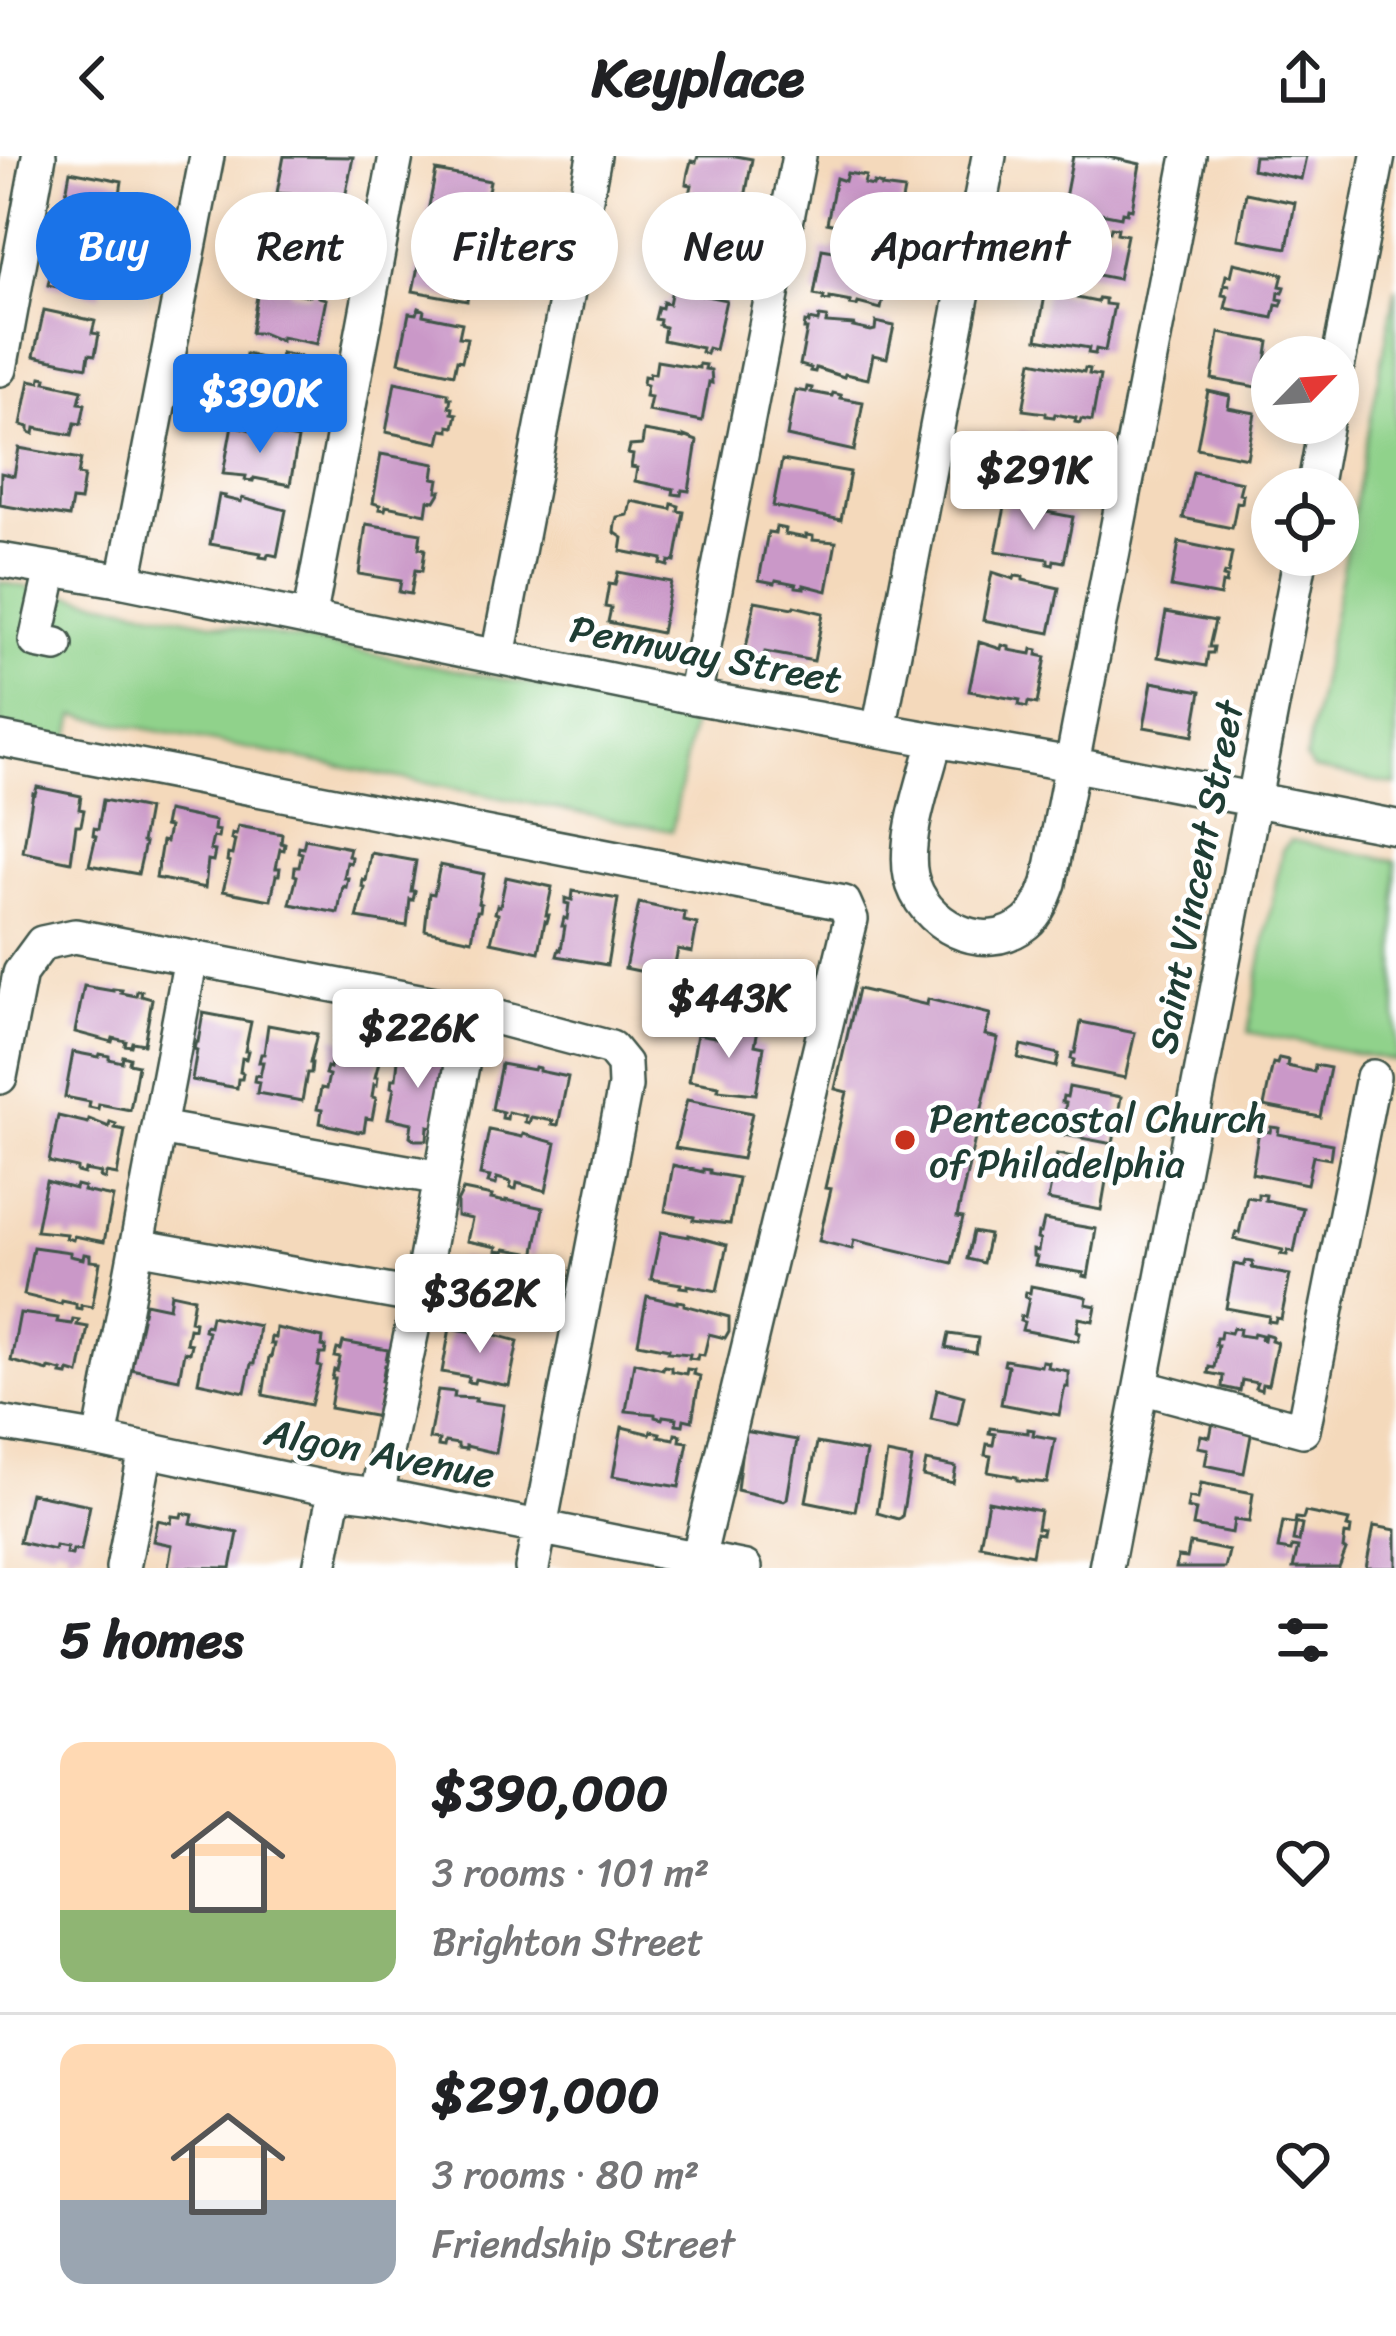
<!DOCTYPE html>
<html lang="en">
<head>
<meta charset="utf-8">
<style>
  :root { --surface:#fff; --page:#f6f6f6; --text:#202124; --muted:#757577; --line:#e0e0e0; --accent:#1a73e8 }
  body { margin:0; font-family:Sriracha,sans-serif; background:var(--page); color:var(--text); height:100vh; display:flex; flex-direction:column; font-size:45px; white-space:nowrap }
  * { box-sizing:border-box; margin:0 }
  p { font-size:39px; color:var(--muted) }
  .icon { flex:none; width:66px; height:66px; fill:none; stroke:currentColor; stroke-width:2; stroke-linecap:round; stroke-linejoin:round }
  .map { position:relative; height:1412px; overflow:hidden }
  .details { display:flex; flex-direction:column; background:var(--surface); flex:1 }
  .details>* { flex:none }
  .top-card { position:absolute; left:36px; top:36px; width:1326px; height:108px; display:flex; gap:24px }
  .needle { width:78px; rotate:65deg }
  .controls { position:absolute; left:1251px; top:180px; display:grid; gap:24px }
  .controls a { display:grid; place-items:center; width:108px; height:108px; border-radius:50%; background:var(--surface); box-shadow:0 6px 18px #0003; font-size:60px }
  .price { position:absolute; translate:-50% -102px; padding:0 27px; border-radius:12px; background:#fff; color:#222; font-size:39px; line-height:78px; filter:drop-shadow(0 3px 6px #0008) }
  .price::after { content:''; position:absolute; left:50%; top:72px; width:36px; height:27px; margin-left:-18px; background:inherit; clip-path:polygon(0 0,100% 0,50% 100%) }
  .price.current { background:var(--accent); color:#fff }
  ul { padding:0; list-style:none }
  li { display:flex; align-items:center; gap:36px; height:300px; padding:0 60px }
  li+li { border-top:3px solid var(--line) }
  li span { display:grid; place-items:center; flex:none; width:336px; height:240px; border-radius:24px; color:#555 }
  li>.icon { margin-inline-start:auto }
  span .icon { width:144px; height:144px; fill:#fffc; stroke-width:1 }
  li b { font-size:51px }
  h2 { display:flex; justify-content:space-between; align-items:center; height:144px; padding:0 60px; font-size:51px }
  .chip { padding:0 42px; border-radius:54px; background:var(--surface); box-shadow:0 6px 18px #0003; font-size:42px; line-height:108px }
  .chip.current { background:var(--accent); color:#fff }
  header { display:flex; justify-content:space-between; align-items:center; height:156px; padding:0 60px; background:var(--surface); font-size:54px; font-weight:700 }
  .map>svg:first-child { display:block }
  .green { fill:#90d28b; stroke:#588860; stroke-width:3 }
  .building { fill:#ca98c8 }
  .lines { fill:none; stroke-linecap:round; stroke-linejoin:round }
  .minor-casing { stroke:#3f5448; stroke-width:38 }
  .minor { stroke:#fff; stroke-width:33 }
  .poi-dot { fill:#c8321e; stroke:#fff; stroke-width:4.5 }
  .labels { text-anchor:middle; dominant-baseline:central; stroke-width:9; stroke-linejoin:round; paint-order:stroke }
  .street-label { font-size:39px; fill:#1f3d34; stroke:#fff }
  .poi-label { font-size:39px; fill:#1f3d34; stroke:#fff; text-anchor:start }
</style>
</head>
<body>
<header><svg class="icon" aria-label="back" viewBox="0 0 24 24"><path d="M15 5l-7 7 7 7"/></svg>Keyplace<svg class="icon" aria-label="share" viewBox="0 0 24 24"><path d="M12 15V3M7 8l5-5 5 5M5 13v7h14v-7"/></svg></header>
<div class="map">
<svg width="1396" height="1412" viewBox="0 0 1396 1412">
  <rect width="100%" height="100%" fill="#fff"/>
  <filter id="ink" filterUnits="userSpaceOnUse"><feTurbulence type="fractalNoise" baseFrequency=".00833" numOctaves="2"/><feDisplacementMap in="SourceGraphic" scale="24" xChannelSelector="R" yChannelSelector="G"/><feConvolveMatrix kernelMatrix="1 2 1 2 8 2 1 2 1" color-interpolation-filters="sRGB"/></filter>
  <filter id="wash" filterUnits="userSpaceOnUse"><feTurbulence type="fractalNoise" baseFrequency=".004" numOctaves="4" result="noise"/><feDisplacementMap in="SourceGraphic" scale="48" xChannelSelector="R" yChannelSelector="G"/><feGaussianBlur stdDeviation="2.7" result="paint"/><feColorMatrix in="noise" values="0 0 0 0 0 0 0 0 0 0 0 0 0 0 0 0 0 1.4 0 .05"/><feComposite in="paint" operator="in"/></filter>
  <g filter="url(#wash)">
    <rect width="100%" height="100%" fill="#f4d9bb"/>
    <path class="green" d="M1396,131V629L1313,613L1306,603Z
      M0,426L694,560L672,675L75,559L69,586L0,573Z
      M1291,684L1396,705V905L1248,876L1282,694Z"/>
    <g id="blocks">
      <path class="building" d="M284,0L353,1L344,47L335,45L334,50L329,49L330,44L308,40V44L300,42L301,39L277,37Z
        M698,0H736L752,3L743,53L689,43L692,29L686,28L688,16L691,5L696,6Z
        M1073,0H1104L1140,8L1132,53L1128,52L1127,57L1122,56L1121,61L1075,52L1076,43L1065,42Z
        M1254,0H1306L1301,23L1252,13Z
        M70,15L122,25L120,38L126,39L121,60L115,59L112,70L75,63L74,67L69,66L70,62L62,60Z
        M436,15L490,25L487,40L494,41L489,64L483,62L480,75L426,65Z
        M847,17L866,20L864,28L873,30L874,27L882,29L881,31L904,34L895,83L872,77V80L864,78V75L827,67L836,22L845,25Z
        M1246,37L1295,47L1287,92L1238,83Z
        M273,57L296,64L297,61L304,62V65L340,72L331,117L295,110L294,114L286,112L287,109L264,107Z
        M685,64L739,74L729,124L676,114L678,101L673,100L677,77L683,78Z
        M1059,64L1110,76L1111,71L1118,72L1117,77L1127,79L1118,123L1082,116L1081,121L1073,119V115L1051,112Z
        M57,85L108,95L106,107L112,109L108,130L102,128L100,140L48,129Z
        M423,86L477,97L474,109L480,110L475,135L469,133L467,145L413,135Z
        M835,90L840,91L839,96L860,100V98L869,99L868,102L890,104L881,153L858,147L857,150L850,149L851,146L830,142V145L823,144L824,141L814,139L822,93L834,95Z
        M1234,107L1283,118L1280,130L1285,131L1283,137L1279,136L1278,143L1283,144L1281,150L1276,149L1273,162L1225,152L1228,140L1222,139L1224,130L1230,129L1224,128L1226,119L1231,120Z
        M259,128L283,134V131L291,133L290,136L310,140L311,134L319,136L318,141L326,143L317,188L281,181V185L262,177H251Z
        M672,133L726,144L715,194L708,192L706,198L701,196L702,192L663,184L665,171L659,169L660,164L655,163L658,151L662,152L663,146L669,148Z
        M1046,134L1069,140V137L1077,139V142L1097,146L1099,142L1105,143V148L1114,149L1105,195L1096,193L1095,198L1088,197L1089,192L1037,183Z
        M419,152L424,154L423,159L462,167L459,181L467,182L462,205L457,204L454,218L399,206L409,157L417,158Z
        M44,154L95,165L92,177L99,178L95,199L89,198L87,211L34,200Z
        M819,161L827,162L826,167L854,169L853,171L871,175L875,174L876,166L894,170L887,202L873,199L868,223L845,218L844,221L816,212L815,216L810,215L811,212L800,209L807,173H804L805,166L809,167V164L818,166Z
        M1219,177L1269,186L1262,232L1212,223Z
        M281,197L301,201L299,211L312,213L304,258L268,251L267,255L260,253L261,250L237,248L246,198L279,207Z
        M657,205L699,212V208L706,209L705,213L711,214L712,227L709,226L702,265L648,255L651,241L645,240L647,229L643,228L644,220L649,221L650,217L655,218Z
        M1032,205L1084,216L1085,212L1090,213L1089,218L1100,220L1092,265L1081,263L1080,267L1075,266L1076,262L1055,258L1054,261L1046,260V257L1023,254Z
        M41,221L47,222L46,226L82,234L79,247L85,248L81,268L75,267L72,279L35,272L34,278L29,276V271L21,269L30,224L40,226Z
        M395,226L448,237V242H451L449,251L453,252L452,257L457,258L454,271L449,270V275L442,274L439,287L386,276Z
        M807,231L812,232L811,236L832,240L833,237L841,239L840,242L863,246L854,295L787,280L795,234L806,236Z
        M1208,235L1230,240L1228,252L1255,257L1247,302L1197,292Z
        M232,269L259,276L260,271L267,273V277L298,283L290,329L254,322L253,325L245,324L246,320L223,318Z
        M644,275L684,282V280L697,285L689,335L682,334L681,339L673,338L674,333L635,325L637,312L631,311L633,299L628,298L630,290L642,289Z
        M1020,275L1042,281V278L1070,287L1071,281L1093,286L1091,294L1101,296L1096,317L1082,314L1077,336L1042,328L1041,331L1032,330L1009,323Z
        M19,292L81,303L78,319L84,320L80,345L72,344L69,361L0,349L1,317L14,320Z
        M381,298L435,308L433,322L439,323L437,335H441L435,345L428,344L426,358L386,350L385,354L379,353L380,349L373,347Z
        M782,304L850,316L841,364L773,350Z
        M1193,316L1242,326L1239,338L1243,339L1242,347L1237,346L1232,372L1183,362Z
        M219,339L225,340L224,342L241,346L242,342L286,354L277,400L268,398L267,402L260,401L261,397L210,388Z
        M631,345L671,353L672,348L679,350L678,355L684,356L675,406L669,405L668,410L661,408L662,403L621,395L623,382L614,376L615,368L617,361L628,359Z
        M1006,346L1028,352L1029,349L1037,350L1036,354L1073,361L1064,406L1054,404L1053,409L1048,408V403L996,395Z
        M366,368L421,377L419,392L425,393L422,415L415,414L411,438L399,436L401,425L359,418Z
        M776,371L786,373L785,378L806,382V379L813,380V384L836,386L827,435L804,429V432L796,431V428L776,424L775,427L759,424L768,376L775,377Z
        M1179,386L1232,397L1228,418L1224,417L1223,421L1227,422L1226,428L1222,427L1220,440L1171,431Z
        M618,416L671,426L661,477L608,466L611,452L605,451L609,428L615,429Z
        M992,416L1014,423L1015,420L1023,421V424L1059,432L1050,477L983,464Z
        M755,445L793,452L794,450L823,457L814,505L765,496L763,506L744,503Z
        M1166,456L1215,465L1209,491H1214L1213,497H1208L1206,510L1158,501Z
        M979,486L1001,493L1002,489L1009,491V494L1031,498L1032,493L1038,494L1037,499L1046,501L1037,548L1028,546L1027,551L1019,549L1020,544L969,535Z
        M1152,526L1201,535L1193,580L1144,571Z
        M37,631L81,640L79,653L84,654L81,669H76L71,706L23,696L33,637L35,638Z
        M103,644L148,653L142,686L145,687L138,718L89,709L96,680L93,679L94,672L98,673Z
        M167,655L215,665L214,674L219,675L218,682L213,681L210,694L215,695L213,705L208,704L205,732L156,722L162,685L166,686L169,671L164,670Z
        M238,670L282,678L281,687L285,688L284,694L280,693L276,712H280L279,719H276L271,744L223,735L230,706L227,705L228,698L232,699L235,684L231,683L232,678L236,679Z
        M305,683L350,692L348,700L352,701L351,707L347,706L344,722H348L346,731L343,730L338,757L290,748L297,720L294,719L295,711H299L302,697L298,696L299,691L303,692Z
        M371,697L416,705L411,735H415L413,744L410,743L407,770L357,762L365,732L362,731L363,724L366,725Z
        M440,709L484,718L478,747L481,748L480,755H477L472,784L425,774L429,737L434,738Z
        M506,721L552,731L546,759H549L547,766L545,765L539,796L491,786L498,758L495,757L497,749L500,750Z
        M573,735L618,743L607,809L557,800L559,793L561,794L565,770H562L564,762L567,763L569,748L565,747V742L572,744Z
        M639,747L685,757L684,765L697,768L692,796L678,793L672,822L625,812Z
        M84,830L113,835V833L122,834L121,837L136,840L137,835H142L141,840L152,843L144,888L132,886L131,890L125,889L126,885L113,882L112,886L75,876Z
        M858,833L927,849L928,843L990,858L985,879L998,882L957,1061L963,1062L952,1107L854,1084L852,1093L819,1085L831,1033L825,1032L847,936L835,933Z
        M203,857L251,866L245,895H248L246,903L242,902L240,916L243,917L242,923H238L237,932L192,924L197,894L194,893L196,885L198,886Z
        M1081,866L1135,877L1125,922L1072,911L1074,904L1071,903L1072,897H1075Z
        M731,867L758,873L755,889L764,891L756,938L718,934L719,930L689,925L697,878L728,883Z
        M268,869L317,878L310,907H312L311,917H307L302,945L257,937L259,926L254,925L255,919L260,920L263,906H259L261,898H264Z
        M334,881L383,891L375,921H378L377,929L374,928L372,941L376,942L372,963L366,962L364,975L358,976L320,967L322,954L317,953L321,932L326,933L329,919L325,918L327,911L330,912L335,888L333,887Z
        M1021,889L1059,898L1056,911L1018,902Z
        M399,894L449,904L434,971L428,970L427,984H415L410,980L412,967L388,962L394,932L391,931L392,923H396Z
        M73,896L99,901L100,898L109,900V903L122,906L123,900L130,902L129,907L138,909L130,954L99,948L98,953L89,951L90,946L65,941Z
        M1279,902L1288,904L1287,910L1314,916L1315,909L1330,912L1320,961L1264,950L1273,907L1277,908Z
        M501,908L534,914L535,911L539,912V915L568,921L558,969L552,968L553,965L531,961L529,967L525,966L526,960L508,956L507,963L502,962L503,956L492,953Z
        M1069,931L1121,941L1113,988L1060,978L1066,947L1062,946L1063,940L1067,941Z
        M687,944L752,957L742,1003L675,992Z
        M58,960L88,967L89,963L109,971L110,966L116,968L115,972L125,974L117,1019L106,1017L105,1023L100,1021L101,1017L85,1014L84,1018L77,1016V1012L49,1006Z
        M1271,971L1279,972L1278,978L1332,988L1330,1003L1313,1000L1307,1028L1252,1017L1259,974L1270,976Z
        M489,974L522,981L523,978L556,987L546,1035L517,1027L516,1033L510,1032L511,1027L508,1025L497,1022L496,1029L488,1027L490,1021L480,1019Z
        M1057,998L1109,1008L1101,1054L1048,1044Z
        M673,1009L703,1016V1013L710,1014V1017L738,1022L730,1068L693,1064L694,1061L665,1055Z
        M46,1025L75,1033L76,1029L84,1031L83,1035L113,1041L104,1086L74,1080L73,1084L66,1082L67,1078L36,1075Z
        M463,1034L492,1040L491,1043L506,1046V1044L543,1052L534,1101L528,1100V1097L505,1093L504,1096L496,1095L497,1091L467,1085L472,1063L457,1060V1046Z
        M1258,1038L1266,1039L1265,1044L1303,1052L1294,1096L1288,1094L1287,1099L1281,1098L1283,1094L1234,1083L1236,1076L1239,1077L1247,1041L1258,1043Z
        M1044,1064L1096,1073L1088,1121L1083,1120L1084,1117L1035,1109L1037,1101L1033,1100V1094L1038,1095L1040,1084L1037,1083L1038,1077H1041Z
        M661,1076L689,1081V1079L727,1089L717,1135L688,1129V1132L680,1131L681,1128L651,1123Z
        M973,1076L989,1079L983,1107L967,1103Z
        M33,1091L70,1096V1100L83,1103L84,1098L90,1099V1105L100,1106L92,1151L81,1149V1153L76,1152V1148L62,1145L61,1148L24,1139Z
        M459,1102L480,1106L479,1109L530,1117L521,1167L492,1159V1164L484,1163L485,1156L470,1154L469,1160L463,1159L464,1153L455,1151L460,1128L445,1125L449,1107L458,1109Z
        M1246,1105L1253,1106L1252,1112L1290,1119L1281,1163L1276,1162L1275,1166L1268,1165L1269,1160L1226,1152L1234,1108L1244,1110Z
        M1031,1130L1083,1140L1087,1142L1086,1148L1096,1150L1093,1165L1079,1162L1077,1176L1080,1177L1078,1185L1022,1174L1024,1166L1020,1165L1021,1160L1025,1161L1029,1142L1025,1141L1026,1136L1030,1137Z
        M171,1137L194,1142L190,1165L195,1166L194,1173L189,1172L186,1187L191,1188L189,1197L184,1196L179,1223L131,1213L142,1163L139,1162L140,1156L143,1157L145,1147L169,1152Z
        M647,1140L677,1147V1145L684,1146V1149L729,1161V1175L725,1182L709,1178L704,1199L698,1198L697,1203L689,1202L690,1198L668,1196L669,1193L638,1187Z
        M20,1157L58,1162L57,1166L72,1168L73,1163L79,1164L77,1169L88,1171L79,1218L69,1215L68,1219L61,1218L62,1215L49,1212L48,1215L11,1205Z
        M211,1160L259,1170L254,1208H251L245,1236L198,1226L208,1175L204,1174L205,1169L209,1170Z
        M276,1172L323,1182L322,1190L326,1191L325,1198H320L318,1210L321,1211L311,1249L263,1239L269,1201H271L274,1188H270L271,1181L275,1182Z
        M450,1172L480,1177L481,1175L518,1185L509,1230L475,1223L474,1227L468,1226L469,1221L442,1216Z
        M1233,1172L1240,1173L1239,1179L1253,1181L1254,1177L1262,1179L1261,1183L1264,1184L1265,1178L1272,1180L1271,1184L1277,1186L1268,1229L1262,1228L1261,1234L1255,1232L1257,1227L1242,1224L1240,1235L1222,1231L1223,1220L1208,1217L1209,1211L1214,1212L1218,1189H1215L1216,1182H1220L1221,1175L1231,1177Z
        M949,1178L978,1182L976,1197L946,1192Z
        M343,1186L388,1194L386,1204L391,1205L390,1210L385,1209L382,1225L387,1226L386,1233L381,1232L377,1254L380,1255L379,1261L330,1252L335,1223H332L334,1214L337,1215L340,1202L335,1201L337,1193L341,1194Z
        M1005,1204L1041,1210L1042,1205L1048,1206L1047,1211L1068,1215V1231L1065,1230L1059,1259L1001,1248L1008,1210L1004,1209Z
        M634,1206L663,1213L664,1210L671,1211V1215L686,1218L687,1213L694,1214L693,1218L700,1220L692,1265L684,1263L683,1269L676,1268L677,1262L663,1260L662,1263L655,1261V1258L626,1255Z
        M937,1233L964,1240L958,1269L931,1263Z
        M438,1234L455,1236L454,1241L476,1242L475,1245L504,1249L496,1297L466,1290V1293L458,1292V1288L445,1286L444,1291L438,1290L439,1284L429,1283Z
        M1213,1266L1252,1274L1244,1317L1205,1309L1208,1293L1198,1291L1201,1279L1210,1281Z
        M622,1271L650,1278L651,1275L660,1277L659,1280L674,1283L675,1278L681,1279L680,1285L688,1286L679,1331L613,1320Z
        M990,1272L1028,1277V1273L1034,1274L1033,1279L1055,1283L1047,1327L1017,1324V1321L988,1316L991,1300L985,1299L987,1288L993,1289L995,1278L989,1277Z
        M744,1275L797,1284L787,1343L784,1345L737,1334Z
        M817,1287L866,1296L855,1355L806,1345Z
        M887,1298L912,1303L902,1361L898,1363L877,1357Z
        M926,1305L956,1311L953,1327L923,1320Z
        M1201,1327L1253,1337L1249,1366L1234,1364L1232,1377L1193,1370L1196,1354L1187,1352L1189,1341L1198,1343Z
        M30,1337L90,1349L81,1395L73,1394L72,1399L66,1398L67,1392L55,1390L54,1394L19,1386Z
        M988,1345L1040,1355L1037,1372L1043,1373L1042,1378L1036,1377L1032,1399L980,1389Z
        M1305,1356L1349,1365L1347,1371L1351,1372L1350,1379L1345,1378L1343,1393L1346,1394L1339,1412H1293L1298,1392L1292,1391L1291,1395L1278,1393L1283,1366L1296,1368L1293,1385L1299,1386L1302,1369L1295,1367L1296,1362L1303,1363Z
        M182,1357L193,1359L191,1367L238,1377L231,1412L168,1411L172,1389L153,1385L157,1364L171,1367L172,1360L181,1361Z
        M1374,1370L1396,1374V1412H1366Z
        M1190,1387L1229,1395L1225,1412H1176L1178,1401L1187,1402Z"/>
    </g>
  </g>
  <g filter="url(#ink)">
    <use href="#blocks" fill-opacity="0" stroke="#3f5448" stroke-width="3"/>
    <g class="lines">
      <g class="minor-casing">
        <path id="minor" d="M1338,207L1378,0
          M0,213L39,0
          M1314,333L1326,267
          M0,404L124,425L694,541L1070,608L1396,671
          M52,413L36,485L56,489
          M124,425L207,0
          M309,463L396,0
          M498,500L594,0
          M694,541L799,0
          M879,574L989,0
          M0,583L844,747L851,763L698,1403
          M935,585C926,622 903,682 911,720C921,768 984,802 1026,767C1038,757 1044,741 1049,727L1189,0
          M0,921L20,817L42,787L75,780L472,855L611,892L624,908L625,930L532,1412
          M159,972L441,1022
          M136,1090L419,1141
          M1141,1231L1303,1274L1373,921
          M0,1267L100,1284L335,1334L377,1339L745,1412
          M100,1284L191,802
          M377,1339L419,1141L472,855
          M123,1412L146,1294
          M320,1412L335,1334
          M1106,1412L1301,399"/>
      </g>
      <use href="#minor" class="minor"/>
    </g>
  </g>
  <circle class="poi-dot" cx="905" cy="984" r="12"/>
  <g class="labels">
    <g class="street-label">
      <text transform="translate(706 498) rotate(11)">Pennway Street</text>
      <text transform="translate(1196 721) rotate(-79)">Saint Vincent Street</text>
      <text transform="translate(380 1297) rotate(11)">Algon Avenue</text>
    </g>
    <g class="poi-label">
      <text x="929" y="962">Pentecostal Church<tspan x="929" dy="45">of Philadelphia</tspan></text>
    </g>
  </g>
</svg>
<div class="controls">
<a><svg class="needle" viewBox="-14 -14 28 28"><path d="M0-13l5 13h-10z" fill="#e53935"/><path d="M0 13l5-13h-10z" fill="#757577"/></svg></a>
<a><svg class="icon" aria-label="locate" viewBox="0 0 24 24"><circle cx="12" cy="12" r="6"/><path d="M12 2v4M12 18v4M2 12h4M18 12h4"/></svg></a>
</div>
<b class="price current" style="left:260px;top:300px">$390K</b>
<b class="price" style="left:1034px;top:377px">$291K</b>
<b class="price" style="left:729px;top:905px">$443K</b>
<b class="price" style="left:418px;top:935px">$226K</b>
<b class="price" style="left:480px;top:1200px">$362K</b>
<div class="top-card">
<a class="chip current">Buy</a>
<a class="chip">Rent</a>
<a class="chip">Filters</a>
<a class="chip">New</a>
<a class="chip">Apartment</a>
</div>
</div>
<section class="details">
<h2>5 homes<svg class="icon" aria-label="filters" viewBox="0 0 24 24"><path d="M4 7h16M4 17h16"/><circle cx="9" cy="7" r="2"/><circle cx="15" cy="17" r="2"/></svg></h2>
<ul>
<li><span style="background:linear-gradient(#ffd9b3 70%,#8fb573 0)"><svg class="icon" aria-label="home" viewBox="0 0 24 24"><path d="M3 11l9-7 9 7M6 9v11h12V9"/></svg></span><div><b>$390,000</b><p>3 rooms · 101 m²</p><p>Brighton Street</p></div><svg class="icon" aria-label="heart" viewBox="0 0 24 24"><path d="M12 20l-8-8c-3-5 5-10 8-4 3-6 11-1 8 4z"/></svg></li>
<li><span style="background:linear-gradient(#ffd9b3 65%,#9aa5b1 0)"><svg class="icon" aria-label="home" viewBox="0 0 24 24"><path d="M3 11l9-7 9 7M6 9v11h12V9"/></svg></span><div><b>$291,000</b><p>3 rooms · 80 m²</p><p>Friendship Street</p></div><svg class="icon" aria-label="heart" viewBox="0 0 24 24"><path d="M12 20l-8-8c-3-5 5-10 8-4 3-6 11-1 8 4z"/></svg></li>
</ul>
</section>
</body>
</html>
